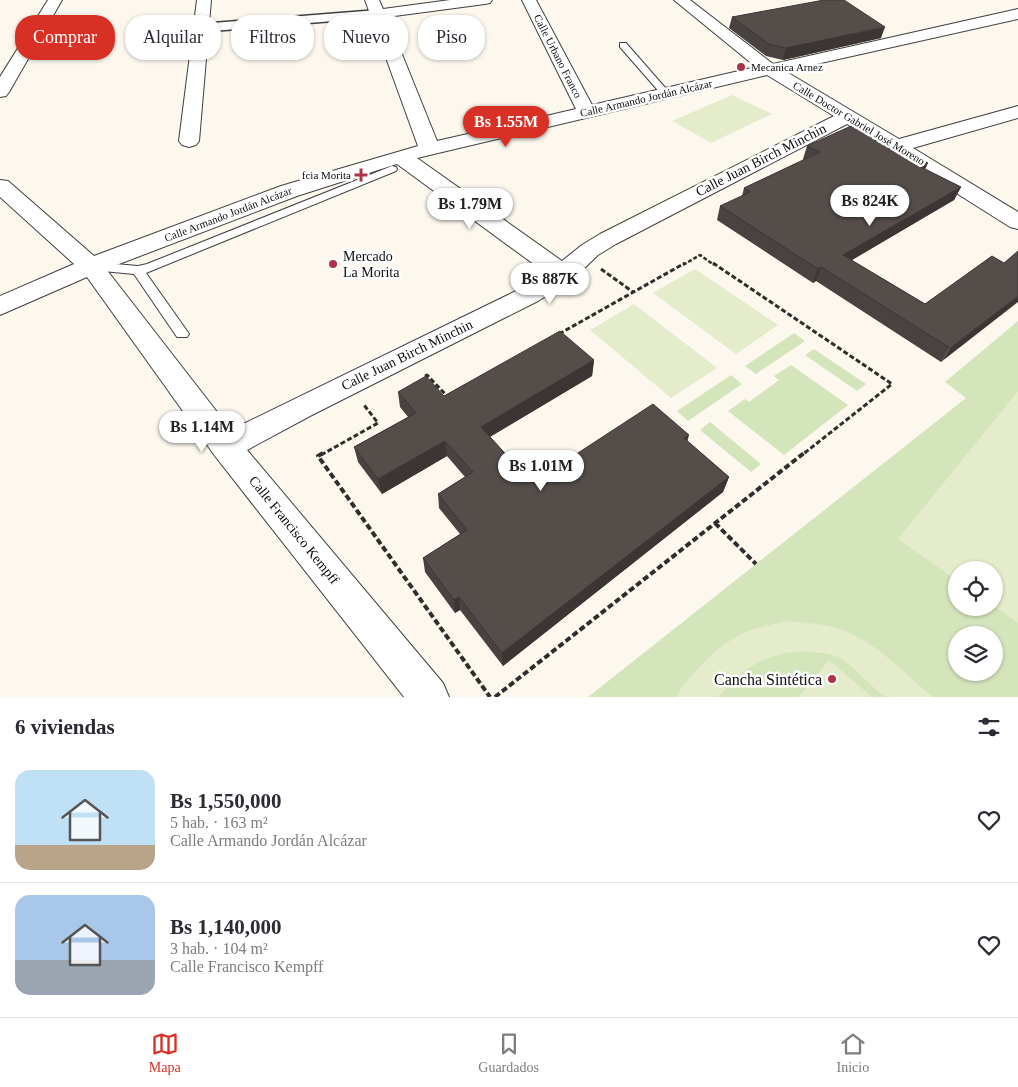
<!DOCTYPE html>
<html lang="es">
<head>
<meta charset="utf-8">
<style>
  :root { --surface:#fff; --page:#f7f7f7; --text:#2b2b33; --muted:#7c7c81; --line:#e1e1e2; --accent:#d93025 }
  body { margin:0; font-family:"Times New Roman",serif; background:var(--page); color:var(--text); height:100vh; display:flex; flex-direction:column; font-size:19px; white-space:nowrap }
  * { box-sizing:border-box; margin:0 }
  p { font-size:16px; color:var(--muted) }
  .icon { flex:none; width:28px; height:28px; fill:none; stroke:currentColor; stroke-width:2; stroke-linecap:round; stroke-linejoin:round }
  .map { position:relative; height:697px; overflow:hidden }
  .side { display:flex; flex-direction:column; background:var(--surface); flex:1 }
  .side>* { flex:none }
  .top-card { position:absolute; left:15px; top:15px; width:500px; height:45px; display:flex; gap:10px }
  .controls { position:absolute; left:948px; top:561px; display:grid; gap:10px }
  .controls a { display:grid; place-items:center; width:55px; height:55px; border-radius:50%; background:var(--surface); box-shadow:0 1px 4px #0004; font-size:25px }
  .price { position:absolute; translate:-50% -42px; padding:0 11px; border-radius:18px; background:#fff; color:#222; font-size:16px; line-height:32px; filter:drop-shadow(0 1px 2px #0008) }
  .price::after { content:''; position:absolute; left:50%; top:30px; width:15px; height:11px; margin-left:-8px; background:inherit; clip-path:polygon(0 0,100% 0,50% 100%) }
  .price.current { background:var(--accent); color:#fff }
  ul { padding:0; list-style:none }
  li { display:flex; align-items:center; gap:15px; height:125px; padding:0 15px }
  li+li { border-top:1px solid var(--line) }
  li span { display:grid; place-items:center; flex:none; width:140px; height:100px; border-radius:15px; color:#555 }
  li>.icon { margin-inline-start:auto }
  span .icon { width:60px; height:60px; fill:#fffc; stroke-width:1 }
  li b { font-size:21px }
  h2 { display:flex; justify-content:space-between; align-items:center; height:60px; padding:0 15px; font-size:21px }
  .pill { padding:0 18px; border-radius:20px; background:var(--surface); box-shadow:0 1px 4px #0004; font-size:18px; line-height:45px }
  .pill.current { background:var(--accent); color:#fff }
  .tabs { display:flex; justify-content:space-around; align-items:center; height:70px; border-top:1px solid var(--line); background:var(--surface); font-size:14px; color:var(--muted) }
  .tabs a { display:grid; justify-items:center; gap:2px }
  .tabs .current { color:var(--accent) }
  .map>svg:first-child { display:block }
  .green { fill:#d4e4bb; fill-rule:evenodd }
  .pitch { fill:#e4eccb }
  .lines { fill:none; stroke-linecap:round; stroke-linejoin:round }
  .service-casing { stroke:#3f3f3f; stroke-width:2 }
  .pedestrian-casing { stroke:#3f3f3f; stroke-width:3 }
  .minor-casing { stroke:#3f3f3f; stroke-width:2 }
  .path-far2 { stroke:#2e2e2e; stroke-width:2.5; stroke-dasharray:4 2; stroke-linecap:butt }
  .path-far1 { stroke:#2e2e2e; stroke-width:3; stroke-dasharray:5 2.5; stroke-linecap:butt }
  .path { stroke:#2e2e2e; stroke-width:4; stroke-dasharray:6 3; stroke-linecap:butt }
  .service { fill:#fff; fill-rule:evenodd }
  .pedestrian { fill:#fff; fill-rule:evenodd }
  .minor { fill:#fff; fill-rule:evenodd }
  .wall { fill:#484240 }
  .shaded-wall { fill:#3b3634 }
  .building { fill:#544d4a; stroke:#3b3634 }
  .poi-dot { fill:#ae3346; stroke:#fff; stroke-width:2 }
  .labels { text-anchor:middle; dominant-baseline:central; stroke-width:5; stroke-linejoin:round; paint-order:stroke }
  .far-street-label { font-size:11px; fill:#0c0c0c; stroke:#fff }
  .far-poi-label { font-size:11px; fill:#0c0c0c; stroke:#fff; text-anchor:start }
  .street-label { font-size:14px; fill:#0c0c0c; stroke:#fff }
  .poi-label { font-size:14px; fill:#0c0c0c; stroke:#fff; text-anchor:start }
  .near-poi-label { font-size:16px; fill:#0c0c0c; stroke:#fff; text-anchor:end }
</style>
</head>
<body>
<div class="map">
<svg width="1018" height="697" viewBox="0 0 1018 697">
  <rect width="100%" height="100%" fill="#fdf8ee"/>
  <path class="green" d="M1018,321V697H588L966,398L945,382ZM956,570H994V608H956ZM956,635H994V672H956Z
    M794,333L805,341L756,374L745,366Z
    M814,349L866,384L857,391L805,355Z
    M791,365L848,405L784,455L728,411L745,399L749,402L779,380L774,376Z
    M731,375L742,384L688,421L677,411Z
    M710,422L761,464L751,472L700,430Z"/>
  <path class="pitch" d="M732,95L772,114L711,143L672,121Z
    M695,269L778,325L736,354L653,293Z
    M634,304L717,368L671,398L590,330Z
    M1018,391V623L994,606V570H956V580L898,539Z
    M789,621C808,623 826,624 843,630C877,643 905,674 933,697C923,697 895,697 887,697C876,693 853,665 840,658C833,654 822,653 814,652C776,648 741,666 719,697H677C681,686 690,677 698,669C726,637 748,628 789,621Z
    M829,660L872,697H799Z"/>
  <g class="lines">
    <g class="service-casing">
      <path id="service" d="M620,43H626L668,91V95H662L620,47Z
        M392,166L396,167L397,169L396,171L146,273L187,331L189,334L187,337H177L134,274L92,270L86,266L92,262L138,266L147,264Z"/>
    </g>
    <g class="pedestrian-casing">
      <path id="pedestrian" d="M378,10L382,11L384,14L382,17L200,32L194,28L200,24Z"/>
    </g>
    <g class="minor-casing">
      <path id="minor" d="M48,0H62L9,92L6,96L0,97V77Z
        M197,0H211L199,141L196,145L189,147L182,145L179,141Z
        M365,0H379L383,9L450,0H492L490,3L485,4L387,17L437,141L576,109L522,0H536L592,105L756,67L674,0H690L773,64L1018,9V19L785,71L899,139L1018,106V118L913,148L1018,212V229L1010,227L847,124L616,244L598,255L572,280L538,301L310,416L247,450L443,683L449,697H404L215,456L87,277L0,315V296L74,264L0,197V180L8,181L94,256L281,186L418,146ZM767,75L834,116L600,234L582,245L562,261L417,158ZM397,164L546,273L520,289L231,430L106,269L297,196Z"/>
    </g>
    <path class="path-far2" d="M683,265L700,255L714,265"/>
    <path class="path-far1" d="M713,263L892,384L802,455
      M601,269L633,292
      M559,334L685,263
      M425,376L427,375L447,396L449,395
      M321,455L378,423L364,405"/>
    <path class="path" d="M323,453L318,456L490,697
      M715,523L756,564
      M495,697L804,453"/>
    <use href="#service" class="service"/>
    <use href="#pedestrian" class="pedestrian"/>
    <use href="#minor" class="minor"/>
  </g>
  <path class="wall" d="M732,17L881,38L783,60L766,56L729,28Z
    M807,146L925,169L961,187L954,200L851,260L925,304L1004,263L941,362L816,281L813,283L717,220L720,206L742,196L744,188L804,160L803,159Z
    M594,360L592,376L490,437L532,483L687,441L729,477L723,492L503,666L460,610L455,613L425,572L423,558L460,534L439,508L438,494L465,477L447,456L382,494L358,462L354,447L408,417L400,407L398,392L444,396Z"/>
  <path class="shaded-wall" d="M885,27L881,38L783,60L786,48Z
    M928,163L922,176L921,167Z
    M961,187L954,200L837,269L843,255Z
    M821,267L816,281L813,283L818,269Z
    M1018,296V302L941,362L950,348Z
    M594,360L592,376L481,442V427Z
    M689,435L685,450L684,438Z
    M445,441L447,456L382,494L378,479Z
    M729,477L723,492L503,666L502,653Z
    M459,597L460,610L455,613L454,600Z"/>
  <path class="building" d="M824,0H844L885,27L786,48L769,44L732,17Z
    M851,126L928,163L921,167L961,187L843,255L925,304L992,256L1004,263L1018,251V296L950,348L821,267L818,269L720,206L750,192L744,188L820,152L807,146Z
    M560,331L594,360L481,427L532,483L653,404L689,435L684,438L729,477L502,653L459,597L454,600L423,558L467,530L438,494L473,472L445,441L378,479L354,447L416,413L398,392L426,376L444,396Z"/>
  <g class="poi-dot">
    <circle cx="741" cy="67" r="5"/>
    <path d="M358.5 167.5h5v5h5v5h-5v5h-5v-5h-5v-5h5z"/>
    <circle cx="333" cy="264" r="5"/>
    <circle cx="832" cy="679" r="5"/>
  </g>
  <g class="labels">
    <g class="far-street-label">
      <text transform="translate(558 56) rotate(63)">Calle Urbano Franco</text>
      <text transform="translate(646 98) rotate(-13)">Calle Armando Jordán Alcázar</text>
      <text transform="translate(859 123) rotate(31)">Calle Doctor Gabriel José Moreno</text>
      <text transform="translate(228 214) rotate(-21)">Calle Armando Jordán Alcázar</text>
    </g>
    <g class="far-poi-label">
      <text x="751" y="67">Mecanica Arnez</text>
      <text x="351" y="175" text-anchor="end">fcia Morita</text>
    </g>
    <g class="street-label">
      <text transform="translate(761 160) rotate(-27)">Calle Juan Birch Minchin</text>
      <text transform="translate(407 355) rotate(-26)">Calle Juan Birch Minchin</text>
      <text transform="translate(294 530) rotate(51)">Calle Francisco Kempff</text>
    </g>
    <g class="poi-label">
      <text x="343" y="256">Mercado<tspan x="343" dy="16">La Morita</tspan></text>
    </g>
    <g class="near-poi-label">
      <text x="822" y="679">Cancha Sintética</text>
    </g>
  </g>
</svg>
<div class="controls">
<a><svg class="icon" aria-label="locate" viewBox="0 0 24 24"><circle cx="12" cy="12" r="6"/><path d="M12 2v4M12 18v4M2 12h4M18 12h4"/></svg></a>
<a><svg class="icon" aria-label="layers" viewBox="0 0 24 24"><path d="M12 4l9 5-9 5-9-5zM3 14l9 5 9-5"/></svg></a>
</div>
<b class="price current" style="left:506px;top:148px">Bs 1.55M</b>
<b class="price" style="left:870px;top:227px">Bs 824K</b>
<b class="price" style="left:470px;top:230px">Bs 1.79M</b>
<b class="price" style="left:550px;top:305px">Bs 887K</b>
<b class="price" style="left:202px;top:453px">Bs 1.14M</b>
<b class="price" style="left:541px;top:492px">Bs 1.01M</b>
<div class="top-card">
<a class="pill current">Comprar</a>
<a class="pill">Alquilar</a>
<a class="pill">Filtros</a>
<a class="pill">Nuevo</a>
<a class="pill">Piso</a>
</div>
</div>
<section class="side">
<h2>6 viviendas<svg class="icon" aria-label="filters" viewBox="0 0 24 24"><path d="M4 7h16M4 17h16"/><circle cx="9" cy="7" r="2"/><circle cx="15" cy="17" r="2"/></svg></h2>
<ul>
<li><span style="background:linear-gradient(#bfe0f5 75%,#b9a48a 0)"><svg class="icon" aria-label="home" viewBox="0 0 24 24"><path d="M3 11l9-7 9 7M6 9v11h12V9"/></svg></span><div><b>Bs 1,550,000</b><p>5 hab. · 163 m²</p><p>Calle Armando Jordán Alcázar</p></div><svg class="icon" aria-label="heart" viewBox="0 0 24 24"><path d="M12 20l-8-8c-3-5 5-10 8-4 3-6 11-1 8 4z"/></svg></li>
<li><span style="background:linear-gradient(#a9c7e8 65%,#9aa5b1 0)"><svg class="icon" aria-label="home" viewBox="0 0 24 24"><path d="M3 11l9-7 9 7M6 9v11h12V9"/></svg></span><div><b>Bs 1,140,000</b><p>3 hab. · 104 m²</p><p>Calle Francisco Kempff</p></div><svg class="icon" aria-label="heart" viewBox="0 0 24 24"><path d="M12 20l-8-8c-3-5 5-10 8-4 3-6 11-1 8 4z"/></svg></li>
</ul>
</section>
<nav class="tabs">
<a class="current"><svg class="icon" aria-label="map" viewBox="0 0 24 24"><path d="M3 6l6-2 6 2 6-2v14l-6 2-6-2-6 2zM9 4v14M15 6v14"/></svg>Mapa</a>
<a><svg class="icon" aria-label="saved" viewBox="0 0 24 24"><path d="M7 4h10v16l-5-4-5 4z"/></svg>Guardados</a>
<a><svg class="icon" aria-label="home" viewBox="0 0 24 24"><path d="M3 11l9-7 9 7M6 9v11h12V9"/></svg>Inicio</a>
</nav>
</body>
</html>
